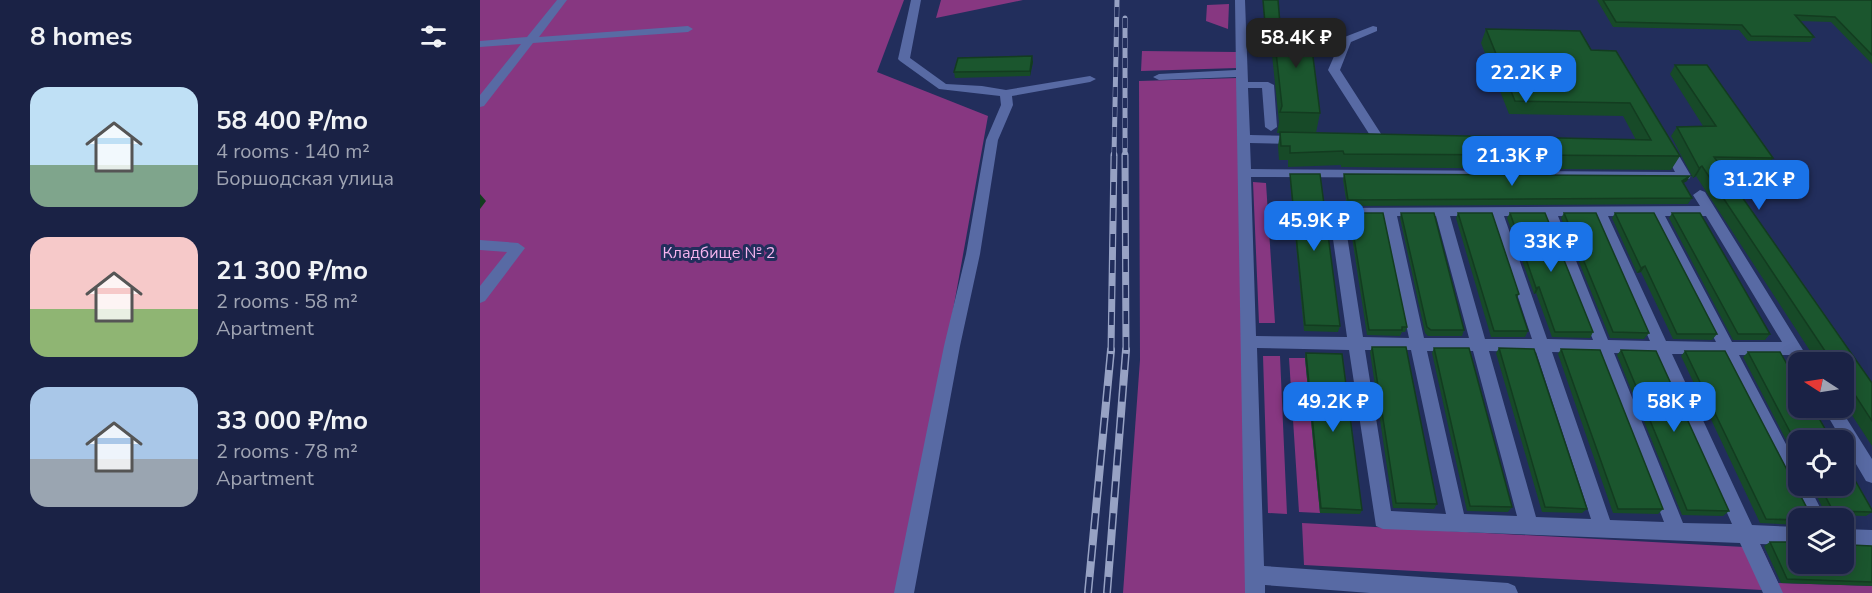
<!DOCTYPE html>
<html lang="en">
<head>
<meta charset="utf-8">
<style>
  :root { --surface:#1a2245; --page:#272f50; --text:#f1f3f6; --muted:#9fa4b3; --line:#383f5e; --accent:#1a73e8 }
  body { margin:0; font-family:"Nunito Sans",sans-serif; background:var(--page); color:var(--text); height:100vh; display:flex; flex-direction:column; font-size:22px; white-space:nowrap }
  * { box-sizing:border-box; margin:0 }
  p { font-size:20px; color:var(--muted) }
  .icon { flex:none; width:33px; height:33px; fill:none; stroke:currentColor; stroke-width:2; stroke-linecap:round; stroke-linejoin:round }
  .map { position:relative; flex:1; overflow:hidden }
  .side { display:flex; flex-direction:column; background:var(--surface); width:480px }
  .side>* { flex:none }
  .needle { width:39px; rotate:282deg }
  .fabs { position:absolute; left:1308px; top:352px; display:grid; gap:12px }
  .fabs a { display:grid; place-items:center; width:66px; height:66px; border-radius:12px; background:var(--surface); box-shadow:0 3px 15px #0003,0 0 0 2px var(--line); font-size:30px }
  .price { position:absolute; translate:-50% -51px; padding:0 14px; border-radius:12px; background:var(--accent); color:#fff; font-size:20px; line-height:39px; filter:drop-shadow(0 2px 3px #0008) }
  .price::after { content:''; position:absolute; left:50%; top:36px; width:18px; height:14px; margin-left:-9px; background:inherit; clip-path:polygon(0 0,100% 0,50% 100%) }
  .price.selected { background:#222; color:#fff }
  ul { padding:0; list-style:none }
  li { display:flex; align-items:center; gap:18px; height:150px; padding:0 30px }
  li span { display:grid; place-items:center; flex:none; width:168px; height:120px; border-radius:18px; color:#555 }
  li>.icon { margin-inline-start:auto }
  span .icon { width:72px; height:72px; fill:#fffc; stroke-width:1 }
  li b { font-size:26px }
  h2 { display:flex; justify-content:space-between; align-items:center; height:72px; padding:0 30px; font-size:26px }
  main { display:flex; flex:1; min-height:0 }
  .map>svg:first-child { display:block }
  .green { fill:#873781 }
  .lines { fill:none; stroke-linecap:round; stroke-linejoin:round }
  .minor { fill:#586aa4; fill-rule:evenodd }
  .rail-far2-casing { stroke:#97a2c4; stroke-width:5 }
  .rail-far1-casing { stroke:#97a2c4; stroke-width:7 }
  .rail-casing { stroke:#97a2c4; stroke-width:8 }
  .rail-far2 { stroke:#222e5c; stroke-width:4; stroke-dasharray:10; stroke-linecap:butt }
  .rail-far1 { stroke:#222e5c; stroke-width:4.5; stroke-dasharray:13; stroke-linecap:butt }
  .rail { stroke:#222e5c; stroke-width:5; stroke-dasharray:16; stroke-linecap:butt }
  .wall { fill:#174a28 }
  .shaded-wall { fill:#133c20 }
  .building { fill:#1b562e; stroke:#133c20; stroke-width:1.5 }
  .labels { text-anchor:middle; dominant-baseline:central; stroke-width:6; stroke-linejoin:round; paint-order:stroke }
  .park-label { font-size:16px; fill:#f6b4ee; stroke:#222e5c }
</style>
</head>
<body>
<main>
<section class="side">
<h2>8 homes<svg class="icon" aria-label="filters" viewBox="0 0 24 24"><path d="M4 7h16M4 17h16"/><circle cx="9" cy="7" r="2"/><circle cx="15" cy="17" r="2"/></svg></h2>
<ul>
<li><span style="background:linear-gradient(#bfe0f5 65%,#7fa58c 0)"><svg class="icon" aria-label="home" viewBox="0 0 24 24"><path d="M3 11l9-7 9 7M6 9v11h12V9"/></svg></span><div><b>58 400 ₽/mo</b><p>4 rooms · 140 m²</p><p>Боршодская улица</p></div></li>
<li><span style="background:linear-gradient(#f6c9c9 60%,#8fb573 0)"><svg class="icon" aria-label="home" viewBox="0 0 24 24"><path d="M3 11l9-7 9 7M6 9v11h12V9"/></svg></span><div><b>21 300 ₽/mo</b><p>2 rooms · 58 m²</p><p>Apartment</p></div></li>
<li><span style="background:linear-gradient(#a9c7e8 60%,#9aa5b1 0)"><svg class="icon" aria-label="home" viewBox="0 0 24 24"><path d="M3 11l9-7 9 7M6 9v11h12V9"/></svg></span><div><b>33 000 ₽/mo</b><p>2 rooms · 78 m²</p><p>Apartment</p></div></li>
</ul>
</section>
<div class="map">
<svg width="1392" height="593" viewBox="0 0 1392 593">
  <rect width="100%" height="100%" fill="#222e5c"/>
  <path class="green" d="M0,0H424L397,72L508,116L461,377L418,593H0Z
    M461,0H543L456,18Z
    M749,4L748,29L726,21L727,5Z
    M662,51L756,52L757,68L661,71Z
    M758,78L768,593H643L660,360L659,81Z
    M773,182L786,183L795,323H779Z
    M783,356H800L807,514L788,513Z
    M809,358H825L840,513L819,512Z
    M822,523L1264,547L1282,590L824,565Z
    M1274,542H1279L1298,583L1392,586V593H1297Z"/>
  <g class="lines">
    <path class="minor" d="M77,0H87L59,37L208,26L213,29L208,32L53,43L4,106L0,107V95L41,44L0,47V41L47,37Z
      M431,0H441L430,58L466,84L502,86L526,90L610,76L616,79L610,82L532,96L533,105L518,140L500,254L480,346L434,593H414L464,346L486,254L506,140L521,105L520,96L459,89L420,61L418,59Z
      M755,0H765L768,82H788L794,85L797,127L791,131L785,127L782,88H768L770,135L817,136L823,140L817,144L770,143L771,169L1195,172L1181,145L1183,142H1191L1211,176L1209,179L771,177L776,336L867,337L849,211L851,208L1220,206L1213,195L1220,190L1225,192L1331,363H1318V368L1310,355H1259L1318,467V486H1329L1346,519H1327L1242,354H1192L1272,525L1318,527V545L1280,544L1303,593H1283L1260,543L903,529L896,526L869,350L777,348L784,566L1028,583L1035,586L1038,593H890L785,585V593H765L756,77L679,80L673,77L679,74L756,70ZM864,216H903L929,338L883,337ZM917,216H956L989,338H944ZM970,216H1011L1052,339H1005ZM1024,216H1064L1113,340L1067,339ZM1078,216H1114L1170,341L1128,340ZM1128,216H1172L1236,342L1186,341ZM1185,216H1226L1302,342H1252ZM885,350H931L966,514L911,511ZM947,351H993L1037,516L984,514ZM1009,351L1056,352L1111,519L1056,517ZM1072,352L1118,353L1184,522L1130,520ZM1134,353L1176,354L1252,524L1203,523Z
      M893,26L897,27V31L871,42L860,70L905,140L899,144L895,143L848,70L862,38Z
      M0,240L38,243L45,248L5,301L0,303V286L27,252L0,250Z
      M1343,408H1360L1392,459V483L1386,481Z
      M1364,529L1392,530V548L1364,547Z"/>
    <g class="rail-far2-casing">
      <path id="rail-far2" d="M645,18V157
        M634,157L637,0"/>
    </g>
    <g class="rail-far1-casing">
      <path id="rail-far1" d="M645,155L646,351
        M631,351L634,155"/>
    </g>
    <g class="rail-casing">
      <path id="rail" d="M608,593L631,350
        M627,593L646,350"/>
    </g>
    <use href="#rail-far2" class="rail-far2"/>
    <use href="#rail-far1" class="rail-far1"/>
    <use href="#rail" class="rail"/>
  </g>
  <path class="wall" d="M783,0H798L800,25L840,113L836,133L1156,140L1143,116L1029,114L1001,43L1006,29L1111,50L1200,156L1191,170L861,167V165L808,167V160H799L798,146L800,133H797L799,122L791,45L793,29H785Z
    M1117,0H1392V64L1351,22L1320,21L1334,37L1330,42L1268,41L1259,30L1133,27Z
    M553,62L550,76L475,78L474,72Z
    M1195,65L1293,158L1286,168L1241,167L1392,383V446L1364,403V363H1338L1216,176L1213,178L1191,136L1197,127L1223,126L1190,74Z
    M810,174L860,326L858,332L824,331L810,179Z
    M864,174L1207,181L1203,183L1212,198L1208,204L867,206L863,180Z
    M870,213L927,327L925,332H922L920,336L887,335L869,218Z
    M921,213L984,330L982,336H948L945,333L920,218Z
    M978,213L1039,294L1037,298L1048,331L1045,337H1011L976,218Z
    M1030,213L1113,332L1110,338L1072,337L1056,293L1054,294L1027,218Z
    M1084,213L1169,333L1164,339L1130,338L1081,218Z
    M1135,213L1237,334L1232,340L1193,339L1161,272L1157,273L1132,218Z
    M1192,213L1290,334L1285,340H1253L1189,218Z
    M892,347L957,504L954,509L913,508L890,352Z
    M954,348L1032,507L1028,512L987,511L952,353Z
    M1019,348L1107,509L1102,513L1062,512L1016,353Z
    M1081,349L1183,509L1178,514L1133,513L1078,354Z
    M1141,350L1249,511L1243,516L1202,515L1137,355Z
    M1205,351L1328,510L1318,519V525L1280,523L1201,356Z
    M1268,352L1318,441V463L1263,357Z
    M826,353L882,510L880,514L840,513L825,358Z
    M1332,486H1364L1392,510V512L1386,516L1346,515Z
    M1290,542L1392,546V586L1301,583L1284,546Z"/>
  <path class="shaded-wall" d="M552,56L553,62L550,76V71Z
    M1222,166L1216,176L1213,178L1219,168Z
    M1210,176L1207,181L1198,186L1202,181Z
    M0,194L6,201L0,209Z
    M1165,266L1161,272L1157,273L1161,268Z
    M1059,287L1056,293L1054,294L1056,288Z"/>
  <path class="building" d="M783,0H798L800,24L785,23Z
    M1123,0H1392V55L1355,17L1315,15L1334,37L1271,36L1262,25L1136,22Z
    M793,25H829L840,113L800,112L802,106Z
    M1006,29L1100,31L1111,50L1136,51L1200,156L864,154L863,151L810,153V146H801L800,132L1171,140L1150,103L1035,101Z
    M552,56L550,71L474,72L478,58Z
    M1195,65H1227L1293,158L1234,157L1392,383V421L1364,378V363H1353L1222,166L1219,168L1197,127L1236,126Z
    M810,174H840L860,326L825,325Z
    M864,174L1210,176L1202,181L1212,198L868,200Z
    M870,213H903L927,327H922V330H889Z
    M921,213H954L984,330H951L947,327Z
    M978,213H1012L1039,294L1036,295L1048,331H1014Z
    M1030,213H1065L1113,332H1075L1059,287L1056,288Z
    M1084,213H1116L1169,333L1133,332Z
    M1135,213H1174L1237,334H1197L1165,266L1161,268Z
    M1192,213H1220L1290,334H1258Z
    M892,347H926L957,504L916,503Z
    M954,348H989L1032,507L990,506Z
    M1019,348L1054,349L1107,509L1065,507Z
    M1081,349L1120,350L1183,509H1138Z
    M1141,350L1176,351L1249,511L1207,510Z
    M1205,351H1245L1328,510H1323L1328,519H1318V520L1286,519Z
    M1268,352H1300L1318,384V408H1333L1352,441H1318V447Z
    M826,353L862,354L882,510L841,508Z
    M1364,461L1392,510V512L1353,511L1340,486H1364Z
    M1364,540H1369L1371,545L1392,546V582L1307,579L1290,542H1318V564H1364Z"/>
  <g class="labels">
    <g class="park-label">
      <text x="239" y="253">Кладбище № 2</text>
    </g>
  </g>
</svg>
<div class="fabs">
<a><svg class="needle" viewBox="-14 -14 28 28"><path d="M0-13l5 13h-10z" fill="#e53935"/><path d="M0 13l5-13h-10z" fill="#9fa4b3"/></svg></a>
<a><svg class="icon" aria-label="locate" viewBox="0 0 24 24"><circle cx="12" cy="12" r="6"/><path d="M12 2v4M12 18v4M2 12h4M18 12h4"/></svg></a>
<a><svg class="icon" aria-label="layers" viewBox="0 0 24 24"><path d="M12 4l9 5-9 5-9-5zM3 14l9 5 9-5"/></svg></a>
</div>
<b class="price selected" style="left:816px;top:69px">58.4K ₽</b>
<b class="price" style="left:1046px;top:104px">22.2K ₽</b>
<b class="price" style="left:1032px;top:187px">21.3K ₽</b>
<b class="price" style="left:1279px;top:211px">31.2K ₽</b>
<b class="price" style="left:834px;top:252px">45.9K ₽</b>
<b class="price" style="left:1071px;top:273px">33K ₽</b>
<b class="price" style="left:853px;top:433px">49.2K ₽</b>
<b class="price" style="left:1194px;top:433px">58K ₽</b>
</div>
</main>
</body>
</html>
